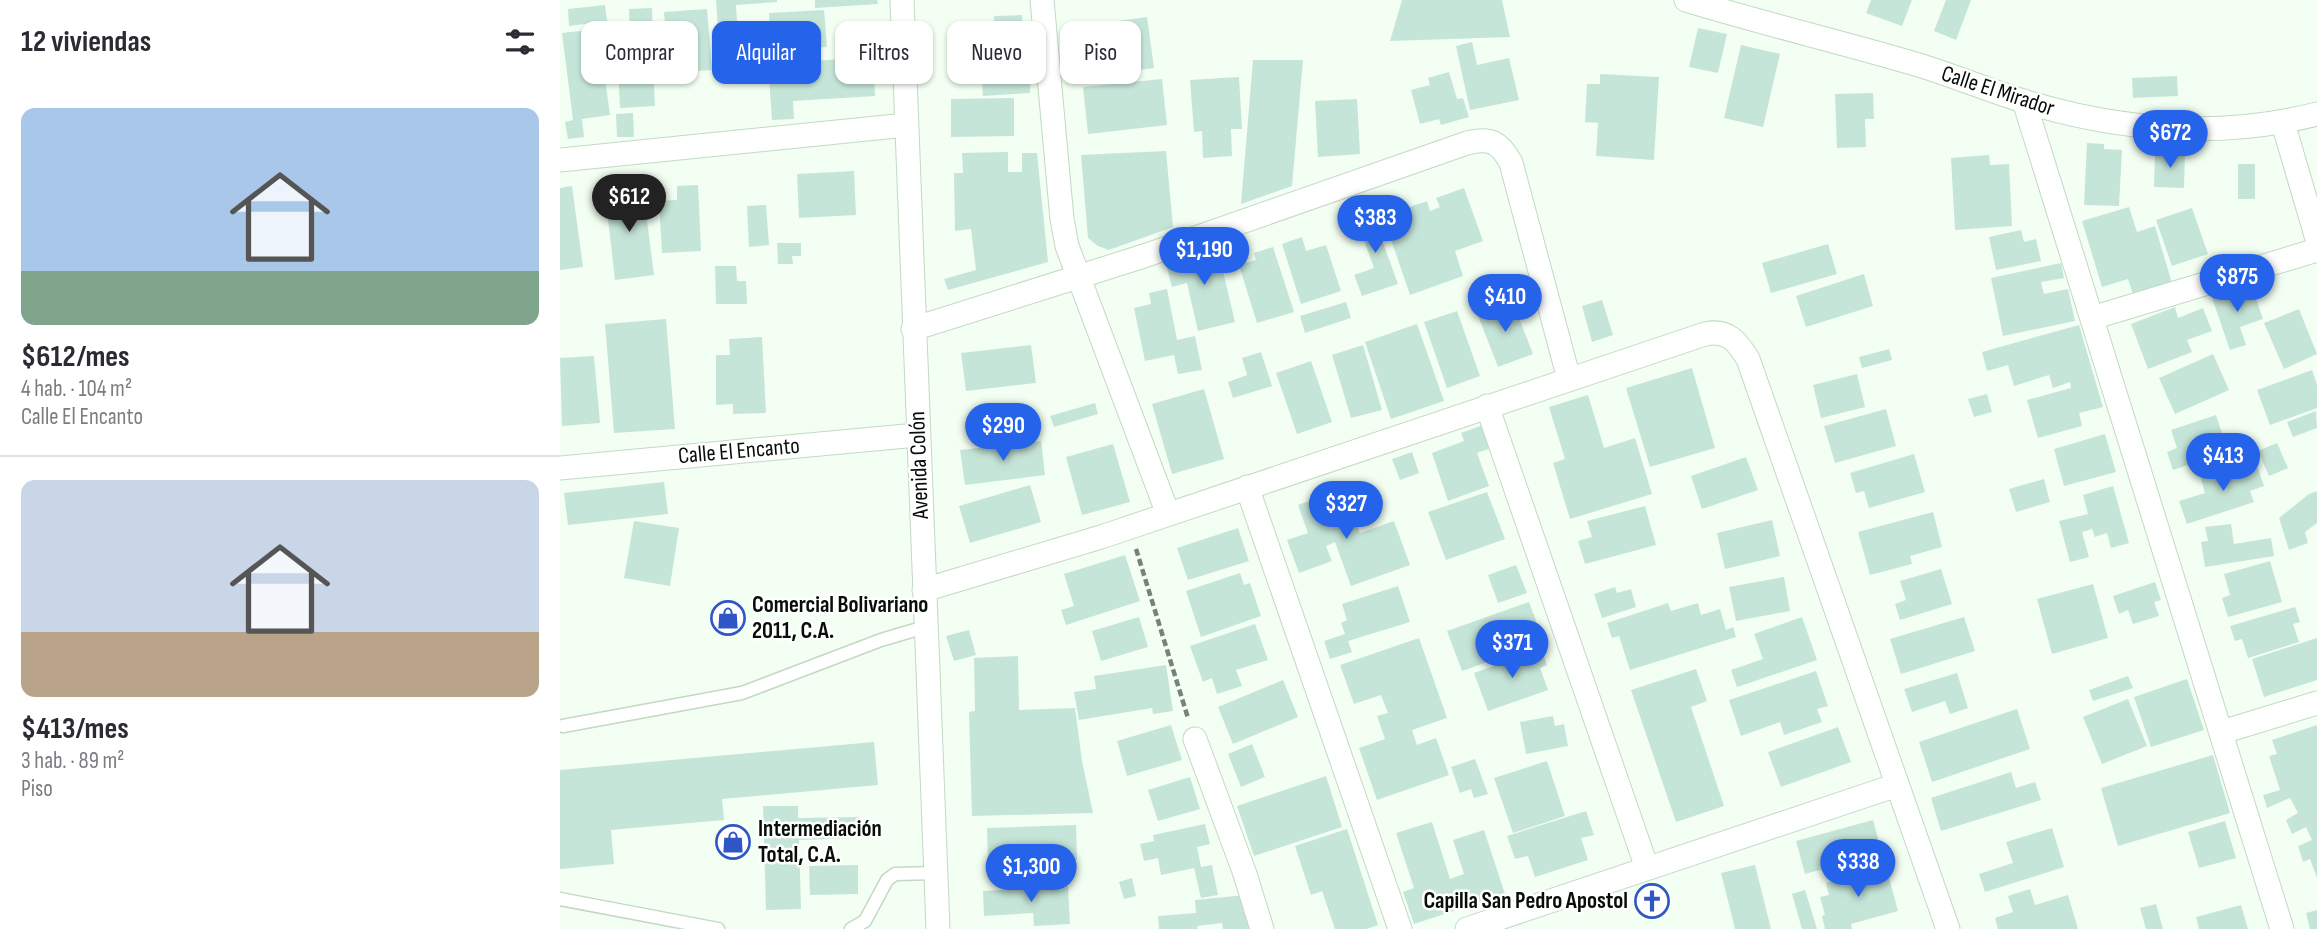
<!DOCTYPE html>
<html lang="es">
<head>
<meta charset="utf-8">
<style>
  :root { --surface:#fff; --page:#f7f7f7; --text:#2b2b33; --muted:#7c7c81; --line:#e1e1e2; --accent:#2563eb }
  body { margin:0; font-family:"Sofia Sans Condensed",sans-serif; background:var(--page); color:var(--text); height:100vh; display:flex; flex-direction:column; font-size:26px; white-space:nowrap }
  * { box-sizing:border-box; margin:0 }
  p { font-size:23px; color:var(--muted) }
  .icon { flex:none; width:38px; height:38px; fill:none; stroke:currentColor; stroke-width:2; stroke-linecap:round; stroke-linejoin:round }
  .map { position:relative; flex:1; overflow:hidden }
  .drawer { display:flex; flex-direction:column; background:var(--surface); width:560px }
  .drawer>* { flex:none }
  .top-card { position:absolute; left:21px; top:21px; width:665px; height:63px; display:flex; gap:14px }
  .price { position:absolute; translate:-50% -60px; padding:0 16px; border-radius:24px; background:var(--accent); color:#fff; font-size:23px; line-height:46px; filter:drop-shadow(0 2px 4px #0008) }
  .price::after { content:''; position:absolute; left:50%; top:42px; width:21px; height:16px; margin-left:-10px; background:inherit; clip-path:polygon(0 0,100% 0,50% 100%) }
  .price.active { background:#222; color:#fff }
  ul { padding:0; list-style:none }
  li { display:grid; align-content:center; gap:14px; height:371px; padding:0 21px }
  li+li { border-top:2px solid var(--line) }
  li span { display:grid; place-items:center; height:217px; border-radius:14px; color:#555 }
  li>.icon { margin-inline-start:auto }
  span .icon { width:126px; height:126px; fill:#fffc; stroke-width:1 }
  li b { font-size:30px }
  h2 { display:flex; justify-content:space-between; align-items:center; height:84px; padding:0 21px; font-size:30px }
  .tag { padding:0 24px; border-radius:14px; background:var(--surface); box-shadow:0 2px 5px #0004; font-size:24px; line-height:63px }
  .tag.active { background:var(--accent); color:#fff }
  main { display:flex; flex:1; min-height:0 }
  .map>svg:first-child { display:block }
  .building { fill:#c6e5d9 }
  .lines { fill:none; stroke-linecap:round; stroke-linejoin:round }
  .lane-casing { stroke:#c3d9c4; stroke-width:15 }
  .street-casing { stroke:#c3d9c4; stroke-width:25 }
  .path { stroke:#798279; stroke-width:4.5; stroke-dasharray:7 3.5; stroke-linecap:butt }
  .lane { stroke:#fff; stroke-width:12 }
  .street { stroke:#fff; stroke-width:23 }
  .labels { text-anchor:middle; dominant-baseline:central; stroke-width:5; stroke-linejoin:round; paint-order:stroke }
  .street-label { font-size:23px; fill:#070d07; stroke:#fff }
  .poi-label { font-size:23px; font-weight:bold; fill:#070d07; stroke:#fff; text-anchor:start }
</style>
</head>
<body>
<main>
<section class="drawer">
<h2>12 viviendas<svg class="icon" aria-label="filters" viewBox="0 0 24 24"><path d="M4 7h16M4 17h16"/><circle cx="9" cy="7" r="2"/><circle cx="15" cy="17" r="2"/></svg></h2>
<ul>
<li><span style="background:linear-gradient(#a9c7e8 75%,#7fa58c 0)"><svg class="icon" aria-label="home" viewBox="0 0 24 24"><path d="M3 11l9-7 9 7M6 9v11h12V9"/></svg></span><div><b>$612/mes</b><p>4 hab. · 104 m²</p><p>Calle El Encanto</p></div></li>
<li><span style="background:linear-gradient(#c9d6e8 70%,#b9a48a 0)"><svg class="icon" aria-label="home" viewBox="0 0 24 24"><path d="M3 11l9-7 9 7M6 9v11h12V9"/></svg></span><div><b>$413/mes</b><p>3 hab. · 89 m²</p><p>Piso</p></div></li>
</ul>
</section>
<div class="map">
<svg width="1757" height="929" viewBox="0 0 1757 929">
  <rect width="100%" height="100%" fill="#f2fff2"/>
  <path class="building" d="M156,0H217V2L176,5L179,55L160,56Z
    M255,0H317L318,4L255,8Z
    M842,0H942L950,37L830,41Z
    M1311,0H1352L1342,26L1306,13Z
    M1386,0H1411L1396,40L1374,31Z
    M45,5L47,21L9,26L8,9Z
    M92,8L93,38H70L69,9Z
    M147,9L152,70L109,73L104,12Z
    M264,10L267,47L211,50L209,13Z
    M462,15L463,37L435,38L434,16Z
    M587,17L594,68L536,76L533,46L506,50L503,29Z
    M431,26L434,69L397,72L394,29Z
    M1138,28L1167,34L1158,73L1129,67Z
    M38,29L50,115L22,119L24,137L8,139L5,122L13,120L2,33Z
    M204,30L205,53H195L193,31Z
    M912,42L917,65L949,58L959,100L910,110L896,46Z
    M92,45L95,106L60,108L57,46Z
    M1181,45L1220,54L1203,127L1164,118Z
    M313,57L315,96L233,101L234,119L212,120L208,64Z
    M693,60H743L732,186L681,204Z
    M889,72L897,99L903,98L909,117L881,125L879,119L860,124L851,90L870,85L868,78Z
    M1040,74L1099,77L1094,160L1036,156L1038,123L1025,122L1027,84H1040Z
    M1617,76L1618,96L1573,98L1572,78Z
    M679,77L682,129H671L672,156L643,158L642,131L634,132L630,80Z
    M470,78V93L423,96L422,80Z
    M602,79L607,125L528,134L523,87Z
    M1313,93L1314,119H1305L1306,147L1277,148L1275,94Z
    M454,98V136L391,137V99Z
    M797,99L800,154L758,157L755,101Z
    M73,113L74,137H57L56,114Z
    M1527,143L1544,144V149L1562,150L1559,206L1524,205Z
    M606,151L613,227L549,250L538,246L528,238L521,155Z
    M448,152V172H462V153H477L488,262L388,290L384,279L416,270L411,229L395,231L394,173H403L402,153Z
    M1595,152H1625L1624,188L1594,187Z
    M1429,155L1430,165L1449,164L1452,226L1395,230L1391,158Z
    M1678,164H1695V199H1678Z
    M294,171L296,215L239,218L237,174Z
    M138,185L141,251L102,253L99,201L117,200V186Z
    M12,186L23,267L0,270V188Z
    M904,188L923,241L895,251L903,276L850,295L823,216L867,201L870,211L880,207L876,198Z
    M83,189L94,275L55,280L45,193Z
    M816,200L823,220L816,223L838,284L802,296L794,275L814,268L799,226L808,222L802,205Z
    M206,205L209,245L189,247L187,206Z
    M1569,207L1577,232L1595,226L1612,283L1573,295L1568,279L1542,287L1522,221Z
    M1632,208L1648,254L1612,266L1596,220Z
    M1461,230L1464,242L1476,239L1481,261L1436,270L1429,237Z
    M742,237L746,251L766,245L781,291L741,304L722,244Z
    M217,243H241V256H232L233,264H218Z
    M1268,244L1277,274L1211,293L1202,263Z
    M657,246L675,322L638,331L627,283L612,287L606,264Z
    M713,247L734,312L697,323L679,265L696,260L694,253Z
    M1501,263L1504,278L1481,282L1484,294L1508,289L1515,321L1443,336L1431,278Z
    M155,266H176L177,281H186L187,304H156Z
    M1304,274L1313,306L1246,327L1236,296Z
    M1691,284L1703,319L1680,327L1686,345L1670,350L1652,298Z
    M607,289L617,340L635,336L642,370L618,374L614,355L585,361L574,308L591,304L589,293Z
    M952,300L973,354L938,367L917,313Z
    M1042,300L1053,335L1032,342L1022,306Z
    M786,302L791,318L745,333L740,316Z
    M1615,307L1618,318L1643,308L1652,331L1627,340L1632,352L1588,369L1571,324Z
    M1739,309L1757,354L1724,369L1704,323Z
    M897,311L920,376L887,388L864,322Z
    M106,319L115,429L54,433L45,324Z
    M857,324L884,401L831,419L805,342Z
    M1519,325L1543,407L1519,413L1522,426L1478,438L1467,400L1511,388L1510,382L1493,388L1489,375L1454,386L1448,365L1427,371L1422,352Z
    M202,337L206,413L173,414V404L156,405V355H170L169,339Z
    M471,345L476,383L406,391L401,353Z
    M803,345L822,410L791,418L772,355Z
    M1329,349L1332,360L1302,368L1299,357Z
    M701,352L712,386L673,398L668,382L687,375L682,358Z
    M1653,354L1669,390L1615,414L1599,378Z
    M34,356L40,423L2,426L0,358Z
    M751,361L772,422L737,434L716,373Z
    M1132,368L1155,448L1090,467L1066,388Z
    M1752,370L1757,385V408L1710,425L1697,390Z
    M1297,374L1305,407L1261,418L1253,385Z
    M644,389L664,459L612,474L592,404Z
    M1427,394L1432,412L1414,417L1408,399Z
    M1028,395L1044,448L1075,438L1092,494L1010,519L993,463L1005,459L989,407Z
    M535,403L538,414L494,427L490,416Z
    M1326,409L1336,446L1275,463L1264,426Z
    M1756,411L1757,428L1733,437L1727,422Z
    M1656,415L1668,451L1613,470L1607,452L1617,448L1611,430Z
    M923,425L931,448L917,453L929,486L888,501L872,453L904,441L901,433Z
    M1545,434L1556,472L1504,486L1494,449Z
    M481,441L485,475L405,485L400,450Z
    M1717,443L1728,468L1709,476L1698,451Z
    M553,444L570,502L522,515L506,457Z
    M852,452L859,473L840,480L832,459Z
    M1354,454L1365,492L1309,508L1304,491L1296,493L1290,473Z
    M1186,457L1198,490L1142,509L1131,476Z
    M1695,460L1704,486L1690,491L1694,502L1627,524L1619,501L1645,493L1641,479Z
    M1484,479L1490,502L1456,512L1449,489Z
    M104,482L108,514L8,525L4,493Z
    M470,485L481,522L410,543L399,506Z
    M1553,486L1569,543L1551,548L1547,533L1535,537L1532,529L1522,532L1529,557L1510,562L1499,521L1528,514L1523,495Z
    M783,488L800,533L834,521L850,565L791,586L775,542L766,546L772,561L739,573L727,540L748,533L738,505Z
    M1757,491V523L1745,532L1748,543L1729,550L1719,518L1749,494Z
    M927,492L945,539L886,560L868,512Z
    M1085,506L1096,545L1025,564L1018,541L1032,537L1027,521Z
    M1373,512L1382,547L1350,556L1352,564L1310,575L1298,532Z
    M1212,520L1220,556L1165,569L1157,533Z
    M74,521L119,528L110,586L64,578Z
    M1671,524L1674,544L1711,538L1714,556L1645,567L1641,542L1648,541L1645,527Z
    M678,528L689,561L628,580L617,548Z
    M565,555L580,601L506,625L501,610L514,606L504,574Z
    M1710,561L1722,602L1668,617L1662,598L1670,595L1664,574Z
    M956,565L967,593L938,603L928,575Z
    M1381,569L1392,604L1340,620L1335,604L1346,600L1340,581Z
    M680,573L684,585L690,583L701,616L641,637L626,591Z
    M1224,577L1230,611L1176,621L1169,587Z
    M1595,582L1601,600L1594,602L1599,616L1573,624L1568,610L1559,614L1553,596Z
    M1533,584L1548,638L1492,654L1477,599Z
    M838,586L850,622L788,641L792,652L770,659L764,641L785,634L781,623L787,620L782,604Z
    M1055,587L1057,593L1071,589L1076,607L1042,618L1034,594Z
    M969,602L984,642L902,671L887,631Z
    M1108,603L1111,611L1138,603L1141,615L1160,609L1166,630L1173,627L1176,637L1070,670L1059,636L1052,638L1047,623Z
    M1735,607L1740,622L1733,624L1739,642L1688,658L1682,639L1675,641L1670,626Z
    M579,617L588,647L541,661L532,631Z
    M1242,617L1257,660L1177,687L1171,670L1203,659L1194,634Z
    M1404,617L1415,651L1341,674L1330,639Z
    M695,624L708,660L676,670L682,686L657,694L652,678L643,682L630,646Z
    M409,630L416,655L394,661L386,636Z
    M859,638L887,718L852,730L857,745L876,738L889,775L817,800L799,748L825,739L817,716L828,713L821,695L794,704L780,665Z
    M1757,638V680L1704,697L1692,659Z
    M981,649L987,665L980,668L988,690L928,711L914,673Z
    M458,656L459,710L515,708L522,761L533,813L412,816L409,712L415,711L414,658Z
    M606,665L613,711L593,714L592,708L519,720L514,692L536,689L534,676Z
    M1136,669L1147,701L1131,707L1164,806L1116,822L1071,690Z
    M1256,671L1268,706L1257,709L1262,722L1224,735L1220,722L1181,736L1169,700Z
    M1397,673L1408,708L1390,714L1385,701L1352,712L1344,689Z
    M1568,676L1573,688L1533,701L1529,690Z
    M1627,679L1644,730L1591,747L1574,697Z
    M723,680L738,717L673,744L658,707Z
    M1568,699L1587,746L1542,764L1523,717Z
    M1457,709L1470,749L1372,782L1359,742Z
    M993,716L995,726L1004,724L1008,746L966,754L960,722Z
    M611,725L622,760L567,776L557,741Z
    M1757,725V878L1750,859L1743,862L1738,846L1752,840L1746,827L1732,834L1726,820L1738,813L1730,798L1707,808L1703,795L1720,790L1709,756L1717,754L1712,740Z
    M1278,727L1291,762L1221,787L1208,752Z
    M314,742L318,785L162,799L164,820L51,830L54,864L0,869V770Z
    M692,744L705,777L681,787L668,754Z
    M1653,755L1670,813L1558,846L1541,788Z
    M915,759L928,794L914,798L911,789L900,793L891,767Z
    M987,761L1005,816L953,833L934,778Z
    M1451,772L1456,788L1475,782L1481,800L1381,831L1371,798Z
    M766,776L782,827L694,856L677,806Z
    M630,777L640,809L598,821L588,790Z
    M203,806H238V818L299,817L300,838L239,840L241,909L206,910Z
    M1026,811L1034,835L1021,838L1028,860L975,877L968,856L955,859L947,836Z
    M1313,820L1322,853L1245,874L1236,841Z
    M1665,821L1676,858L1639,868L1628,832Z
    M872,822L890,879L904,874L893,840L924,830L945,894L854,924L843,892L854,888L836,833Z
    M645,824L650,844L637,847L641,867L652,865L658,895L641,898L634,868L601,875L598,858L584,861L580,844L594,841L593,835Z
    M516,825L517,860L473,861V872L453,873V861L428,862L427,828Z
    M1492,828L1504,867L1425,892L1419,874L1453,863L1446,842Z
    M787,829L818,925L806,929H775L762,891L751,895L735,846Z
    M298,865V894L250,895L249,866Z
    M1195,865L1211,929H1175L1161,873Z
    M1326,867L1338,911L1291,924L1292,929H1265L1262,916L1265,915L1260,897L1269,895L1266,883Z
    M572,878L576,896L564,899L559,882Z
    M508,886L510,924L474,926L473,913L424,916L423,891Z
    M1470,889L1475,905L1508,895L1518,929H1438L1435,918L1453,912L1448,896Z
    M1245,890L1257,929H1242L1232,894Z
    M685,895L691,929H663L662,923L637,926L638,929H599L598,916L636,913L635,900Z
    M1596,904L1603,929H1586L1580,908Z
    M1681,905L1688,929H1639L1636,917Z
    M1757,910V929H1750L1746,913Z"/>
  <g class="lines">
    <g class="lane-casing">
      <path id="lane" d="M3,726L182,693L321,640L365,627
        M0,899L158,929
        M291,929L305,921L327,880L335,874L376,873"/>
    </g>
    <g class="street-casing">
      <path id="street" d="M342,0L378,929
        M482,0L502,219L507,246L608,514
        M1126,0C1201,23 1277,41 1352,63C1393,75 1432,92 1473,104C1566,131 1663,138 1757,114
        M1464,101L1722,929
        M1723,123L1757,239
        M0,160L346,125
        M1532,318L1757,250
        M353,329L584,256L907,143C930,137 940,142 951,163L1009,379
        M927,406L1087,868
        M0,468L357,435
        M687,487L840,929
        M364,590L541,537L1145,334C1167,329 1177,341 1188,359L1388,929
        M1662,732L1757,703
        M635,739L685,874L702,929
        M907,929L1337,785"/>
    </g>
    <path class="path" d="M576,549L628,718"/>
    <use href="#lane" class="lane"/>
    <use href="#street" class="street"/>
  </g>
  <defs>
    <g id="shop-ring" transform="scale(1.75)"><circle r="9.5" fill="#fff" stroke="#3056c6" stroke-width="1.5"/><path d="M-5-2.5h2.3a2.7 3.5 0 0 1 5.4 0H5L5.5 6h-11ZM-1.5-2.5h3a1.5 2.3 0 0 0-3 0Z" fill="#3056c6"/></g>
    <g id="church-ring" transform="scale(1.75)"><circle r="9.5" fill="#fff" stroke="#3056c6" stroke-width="1.5"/><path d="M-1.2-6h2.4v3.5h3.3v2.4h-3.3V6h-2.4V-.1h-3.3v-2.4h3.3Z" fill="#3056c6"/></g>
  </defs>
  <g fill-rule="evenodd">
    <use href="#shop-ring" x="168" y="618"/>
    <use href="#shop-ring" x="173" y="842"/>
    <use href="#church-ring" x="1092" y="901"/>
  </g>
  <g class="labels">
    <g class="street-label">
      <text transform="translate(1438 91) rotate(18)">Calle El Mirador</text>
      <text transform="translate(179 451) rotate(-5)">Calle El Encanto</text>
      <text transform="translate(359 465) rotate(-92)">Avenida Colón</text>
    </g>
    <g class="poi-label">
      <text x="192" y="605">Comercial Bolivariano<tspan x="192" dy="26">2011, C.A.</tspan></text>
      <text x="198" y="829">Intermediación<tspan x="198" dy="26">Total, C.A.</tspan></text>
      <text x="1068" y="901" text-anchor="end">Capilla San Pedro Apostol</text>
    </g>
  </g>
</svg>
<b class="price" style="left:1610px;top:170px">$672</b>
<b class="price active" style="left:69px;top:234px">$612</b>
<b class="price" style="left:815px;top:255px">$383</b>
<b class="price" style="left:644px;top:287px">$1,190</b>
<b class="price" style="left:1677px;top:314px">$875</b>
<b class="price" style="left:945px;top:334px">$410</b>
<b class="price" style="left:443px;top:463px">$290</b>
<b class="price" style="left:1663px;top:493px">$413</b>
<b class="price" style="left:786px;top:541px">$327</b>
<b class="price" style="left:952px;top:680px">$371</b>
<b class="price" style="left:1298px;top:899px">$338</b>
<b class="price" style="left:471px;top:904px">$1,300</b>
<div class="top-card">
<a class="tag">Comprar</a>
<a class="tag active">Alquilar</a>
<a class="tag">Filtros</a>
<a class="tag">Nuevo</a>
<a class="tag">Piso</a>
</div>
</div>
</main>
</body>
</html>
